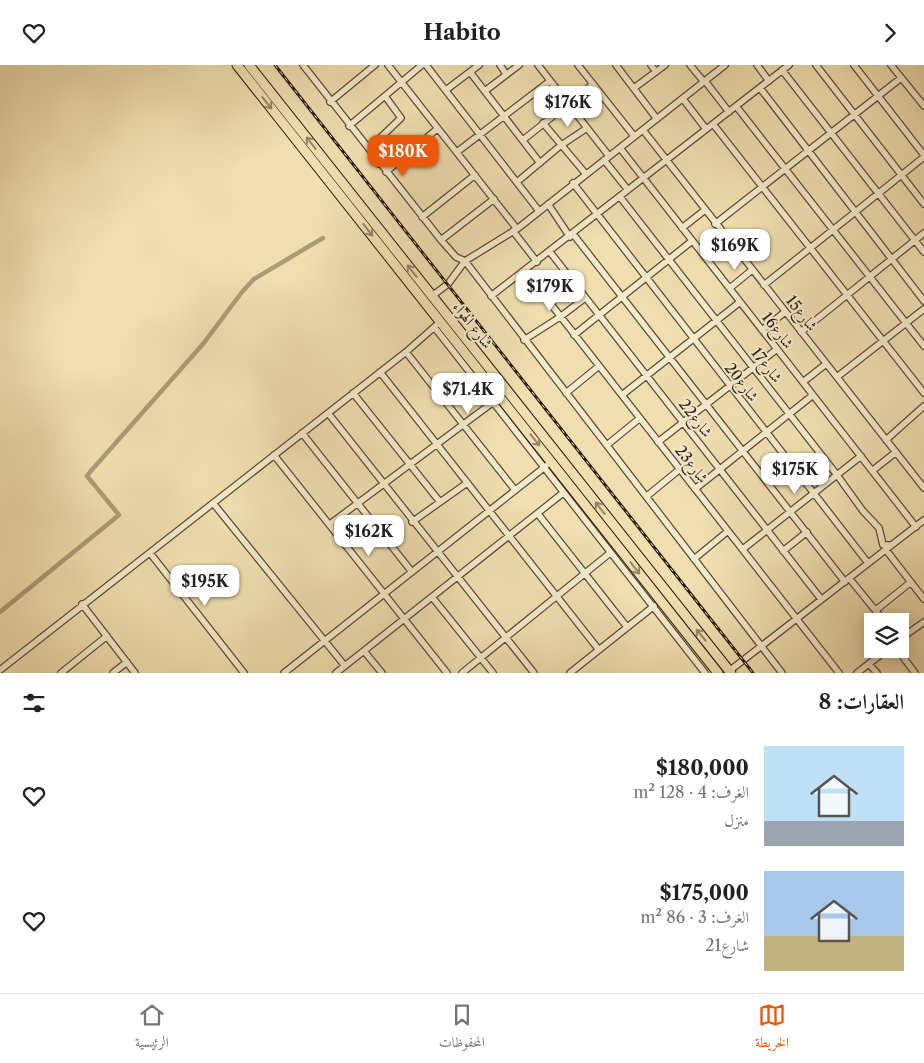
<!DOCTYPE html>
<html lang="ar">
<head>
<meta charset="utf-8">
<style>
  :root { --surface:#fff; --page:#f2f2f2; --text:#202124; --muted:#757577; --line:#e0e0e0; --accent:#ea580c }
  body { margin:0; font-family:"Libre Caslon Text",Amiri,serif; background:var(--page); color:var(--text); direction:rtl; height:100vh; display:flex; flex-direction:column; font-size:19px; white-space:nowrap }
  * { box-sizing:border-box; margin:0 }
  p { font-size:16px; color:var(--muted) }
  .icon { flex:none; width:28px; height:28px; fill:none; stroke:currentColor; stroke-width:2; stroke-linecap:round; stroke-linejoin:round }
  .map { position:relative; height:608px; overflow:hidden; direction:ltr }
  .details { display:flex; flex-direction:column; background:var(--surface); flex:1 }
  .details>* { flex:none }
  .tools { position:absolute; left:864px; top:548px; display:grid; gap:10px }
  .tools a { display:grid; place-items:center; width:45px; height:45px; border-radius:0px; background:var(--surface); box-shadow:0 2px 12px #0003; font-size:25px }
  .price { position:absolute; translate:-50% -42px; padding:0 11px; border-radius:10px; background:#fff; color:#222; font-size:16px; line-height:32px; filter:drop-shadow(0 1px 2px #0008) }
  .price::after { content:''; position:absolute; left:50%; top:30px; width:15px; height:11px; margin-left:-8px; background:inherit; clip-path:polygon(0 0,100% 0,50% 100%) }
  .price.selected { background:var(--accent); color:#fff }
  ul { padding:0; list-style:none }
  li { display:flex; align-items:center; gap:15px; height:125px; padding:0 20px }
  li span { display:grid; place-items:center; flex:none; width:140px; height:100px; border-radius:0px; color:#555 }
  li>.icon { margin-inline-start:auto }
  span .icon { width:60px; height:60px; fill:#fffc; stroke-width:1 }
  li b { font-size:21px }
  h2 { display:flex; justify-content:space-between; align-items:center; height:60px; padding:0 20px; font-size:21px }
  header { display:flex; justify-content:space-between; align-items:center; height:65px; padding:0 20px; background:var(--surface); font-size:22px; font-weight:700 }
  .tab-bar { display:flex; justify-content:space-around; align-items:center; height:70px; border-top:1px solid var(--line); background:var(--surface); font-size:14px; color:var(--muted) }
  .tab-bar a { display:grid; justify-items:center; gap:2px }
  .tab-bar .selected { color:var(--accent) }
  .map>svg:first-child { display:block }
  .lines { fill:none; stroke-linecap:round; stroke-linejoin:round }
  .canal { stroke:#ac9b79; stroke-width:4.5 }
  .minor-casing { stroke:#5b4a38; stroke-width:8 }
  .highway-casing { stroke:#291811; stroke-width:11 }
  .minor { stroke:#f5eacb; stroke-width:5.5 }
  .highway { stroke:#f0deaf; stroke-width:9 }
  .rail-casing { stroke:#291811; stroke-width:3 }
  .rail { stroke:#f5eacb; stroke-width:1; stroke-dasharray:4; stroke-linecap:butt }
  .oneway { stroke:#968568 }
  .labels { text-anchor:middle; dominant-baseline:central; stroke-width:4; stroke-linejoin:round; paint-order:stroke }
  .street-label { font-size:15px; fill:#291811; stroke:#f5eacb }
</style>
</head>
<body>
<header><svg class="icon" aria-label="forward" viewBox="0 0 24 24"><path d="M9 5l7 7-7 7"/></svg>Habito<svg class="icon" aria-label="heart" viewBox="0 0 24 24"><path d="M12 20l-8-8c-3-5 5-10 8-4 3-6 11-1 8 4z"/></svg></header>
<div class="map">
<svg width="924" height="608" viewBox="0 0 924 608">
  <rect width="100%" height="100%" fill="#f0deaf"/>
  <filter id="stains"><feTurbulence type="fractalNoise" baseFrequency=".004" numOctaves="4"/><feColorMatrix values="0 0 0 0 .2 0 0 0 0 .09 0 0 0 0 .02 0 0 0 .5 -.17"/></filter>
  <radialGradient id="worn" r=".72"><stop offset=".6" stop-color="#630" stop-opacity="0"/><stop offset="1" stop-color="#630" stop-opacity=".3"/></radialGradient>
  <g class="lines">
    <path class="canal" d="M0,547L119,450L87,411L90,407L203,279L242,227L254,214L323,173"/>
    <g class="minor-casing">
      <path id="minor" d="M303,0L441,175L456,192L465,196L782,608
        M388,0L517,164
        M426,0L539,146
        M500,0L506,9
        M538,0L609,91
        M578,0L634,71
        M616,0L657,54
        M651,0L656,7
        M690,0L704,17
        M757,0L769,16
        M816,0L924,139
        M854,0L924,90
        M891,0L924,41
        M782,5L924,187
        M470,7L540,98
        M705,16L729,47
        M634,23L665,0
        M760,23L924,236
        M446,25L479,0
        M485,26L519,0
        M683,34L706,64
        M330,37L375,0
        M736,41L924,281
        M543,58L585,108
        M713,59L924,328
        M349,61L422,0
        M643,65L924,423
        M523,75L593,19
        M620,83L916,462
        M457,87L550,16
        M604,95L628,125
        M379,99L382,92L379,74L401,53L385,31
        M386,107L437,64
        M517,117L560,81L587,63
        M573,118L868,498
        M620,132L837,410L863,446L879,463L883,480H891
        M548,139L570,172
        M422,152L475,110
        M715,159L901,13
        M682,163L705,145
        M513,166L537,197
        M573,169L845,517
        M441,175L494,134
        M550,187L821,534
        M525,206L839,608
        M764,220L924,92
        M730,223L752,205
        M432,231L448,219L465,196L517,164L725,0
        M491,231L789,0
        M435,263L705,608
        M762,265L785,247
        M801,267L924,168
        M574,270L692,176
        M524,275L560,252L585,233
        M406,287L515,425
        M380,307L599,585
        M837,312L924,244
        M803,317L826,299
        M353,328L440,437
        M566,328L599,301
        M622,330L740,237
        M328,348L534,608
        M302,368L412,507
        M886,375L924,341
        M658,377L777,284
        M607,380L640,353
        M274,390L447,608
        M872,406L896,387
        M695,424L813,330
        M647,431L680,404
        M213,438L345,601
        M538,449L627,562
        M412,457L467,418
        M330,459L492,338
        M743,484L861,391
        M886,485L924,534
        M783,486L807,467
        M150,488L244,608
        M694,494L728,466
        M849,513L884,556
        M432,532L493,608
        M82,539L135,608
        M876,545L911,517
        M900,574L924,557
        M897,584L915,608
        M364,586L382,608
        M869,599L877,608
        M0,605L406,287L440,257
        M728,607L924,455
        M61,608L107,571
        M113,608L127,597
        M284,608L546,401
        M336,608L563,428
        M462,608L610,488
        M570,608L654,541
        M857,608L888,584"/>
    </g>
    <g class="highway-casing">
      <path id="highway" d="M237,0L718,608
        M249,0L731,608"/>
    </g>
    <use href="#minor" class="minor"/>
    <use href="#highway" class="highway"/>
    <g class="rail-casing">
      <path id="rail" d="M275,0L753,608"/>
    </g>
    <use href="#rail" class="rail"/>
  </g>
  <defs><path id="oneway-shaft" d="M-6 0H5M1.5-3L5.5 0L1.5 3" fill="none" stroke-width="1.6" stroke-linecap="round" stroke-linejoin="round" transform="scale(1.25)"/></defs>
  <g class="oneway">
    <use href="#oneway-shaft" transform="translate(267 38) rotate(52)"/>
    <use href="#oneway-shaft" transform="translate(311 78) rotate(-128)"/>
    <use href="#oneway-shaft" transform="translate(368 165) rotate(52)"/>
    <use href="#oneway-shaft" transform="translate(412 206) rotate(-128)"/>
    <use href="#oneway-shaft" transform="translate(535 375) rotate(51)"/>
    <use href="#oneway-shaft" transform="translate(600 443) rotate(-128)"/>
    <use href="#oneway-shaft" transform="translate(635 503) rotate(52)"/>
    <use href="#oneway-shaft" transform="translate(701 570) rotate(-129)"/>
  </g>
  <g class="labels">
    <g class="street-label">
      <text transform="translate(802 248) rotate(52)">شارع15</text>
      <text transform="translate(473 260) rotate(52)">شارع الهواء</text>
      <text transform="translate(778 265) rotate(52)">شارع16</text>
      <text transform="translate(767 300) rotate(52)">شارع17</text>
      <text transform="translate(742 317) rotate(52)">شارع20</text>
      <text transform="translate(696 353) rotate(52)">شارع22</text>
      <text transform="translate(692 399) rotate(52)">شارع23</text>
    </g>
  </g>
  <rect width="100%" height="100%" filter="url(#stains)"/>
  <rect width="100%" height="100%" fill="url(#worn)"/>
</svg>
<div class="tools">
<a><svg class="icon" aria-label="layers" viewBox="0 0 24 24"><path d="M12 4l9 5-9 5-9-5zM3 14l9 5 9-5"/></svg></a>
</div>
<b class="price" style="left:568px;top:63px">$176K</b>
<b class="price selected" style="left:403px;top:112px">$180K</b>
<b class="price" style="left:735px;top:206px">$169K</b>
<b class="price" style="left:550px;top:247px">$179K</b>
<b class="price" style="left:468px;top:350px">$71.4K</b>
<b class="price" style="left:795px;top:430px">$175K</b>
<b class="price" style="left:369px;top:492px">$162K</b>
<b class="price" style="left:205px;top:542px">$195K</b>
</div>
<section class="details">
<h2>العقارات: 8<svg class="icon" aria-label="filters" viewBox="0 0 24 24"><path d="M4 7h16M4 17h16"/><circle cx="9" cy="7" r="2"/><circle cx="15" cy="17" r="2"/></svg></h2>
<ul>
<li><span style="background:linear-gradient(#bfe0f5 75%,#9aa5b1 0)"><svg class="icon" aria-label="home" viewBox="0 0 24 24"><path d="M3 11l9-7 9 7M6 9v11h12V9"/></svg></span><div><b>$180,000</b><p>الغرف: 4 · 128 m²</p><p>منزل</p></div><svg class="icon" aria-label="heart" viewBox="0 0 24 24"><path d="M12 20l-8-8c-3-5 5-10 8-4 3-6 11-1 8 4z"/></svg></li>
<li><span style="background:linear-gradient(#a9c7e8 65%,#c2b280 0)"><svg class="icon" aria-label="home" viewBox="0 0 24 24"><path d="M3 11l9-7 9 7M6 9v11h12V9"/></svg></span><div><b>$175,000</b><p>الغرف: 3 · 86 m²</p><p>شارع21</p></div><svg class="icon" aria-label="heart" viewBox="0 0 24 24"><path d="M12 20l-8-8c-3-5 5-10 8-4 3-6 11-1 8 4z"/></svg></li>
</ul>
</section>
<nav class="tab-bar">
<a class="selected"><svg class="icon" aria-label="map" viewBox="0 0 24 24"><path d="M3 6l6-2 6 2 6-2v14l-6 2-6-2-6 2zM9 4v14M15 6v14"/></svg>الخريطة</a>
<a><svg class="icon" aria-label="saved" viewBox="0 0 24 24"><path d="M7 4h10v16l-5-4-5 4z"/></svg>المحفوظات</a>
<a><svg class="icon" aria-label="home" viewBox="0 0 24 24"><path d="M3 11l9-7 9 7M6 9v11h12V9"/></svg>الرئيسية</a>
</nav>
</body>
</html>
